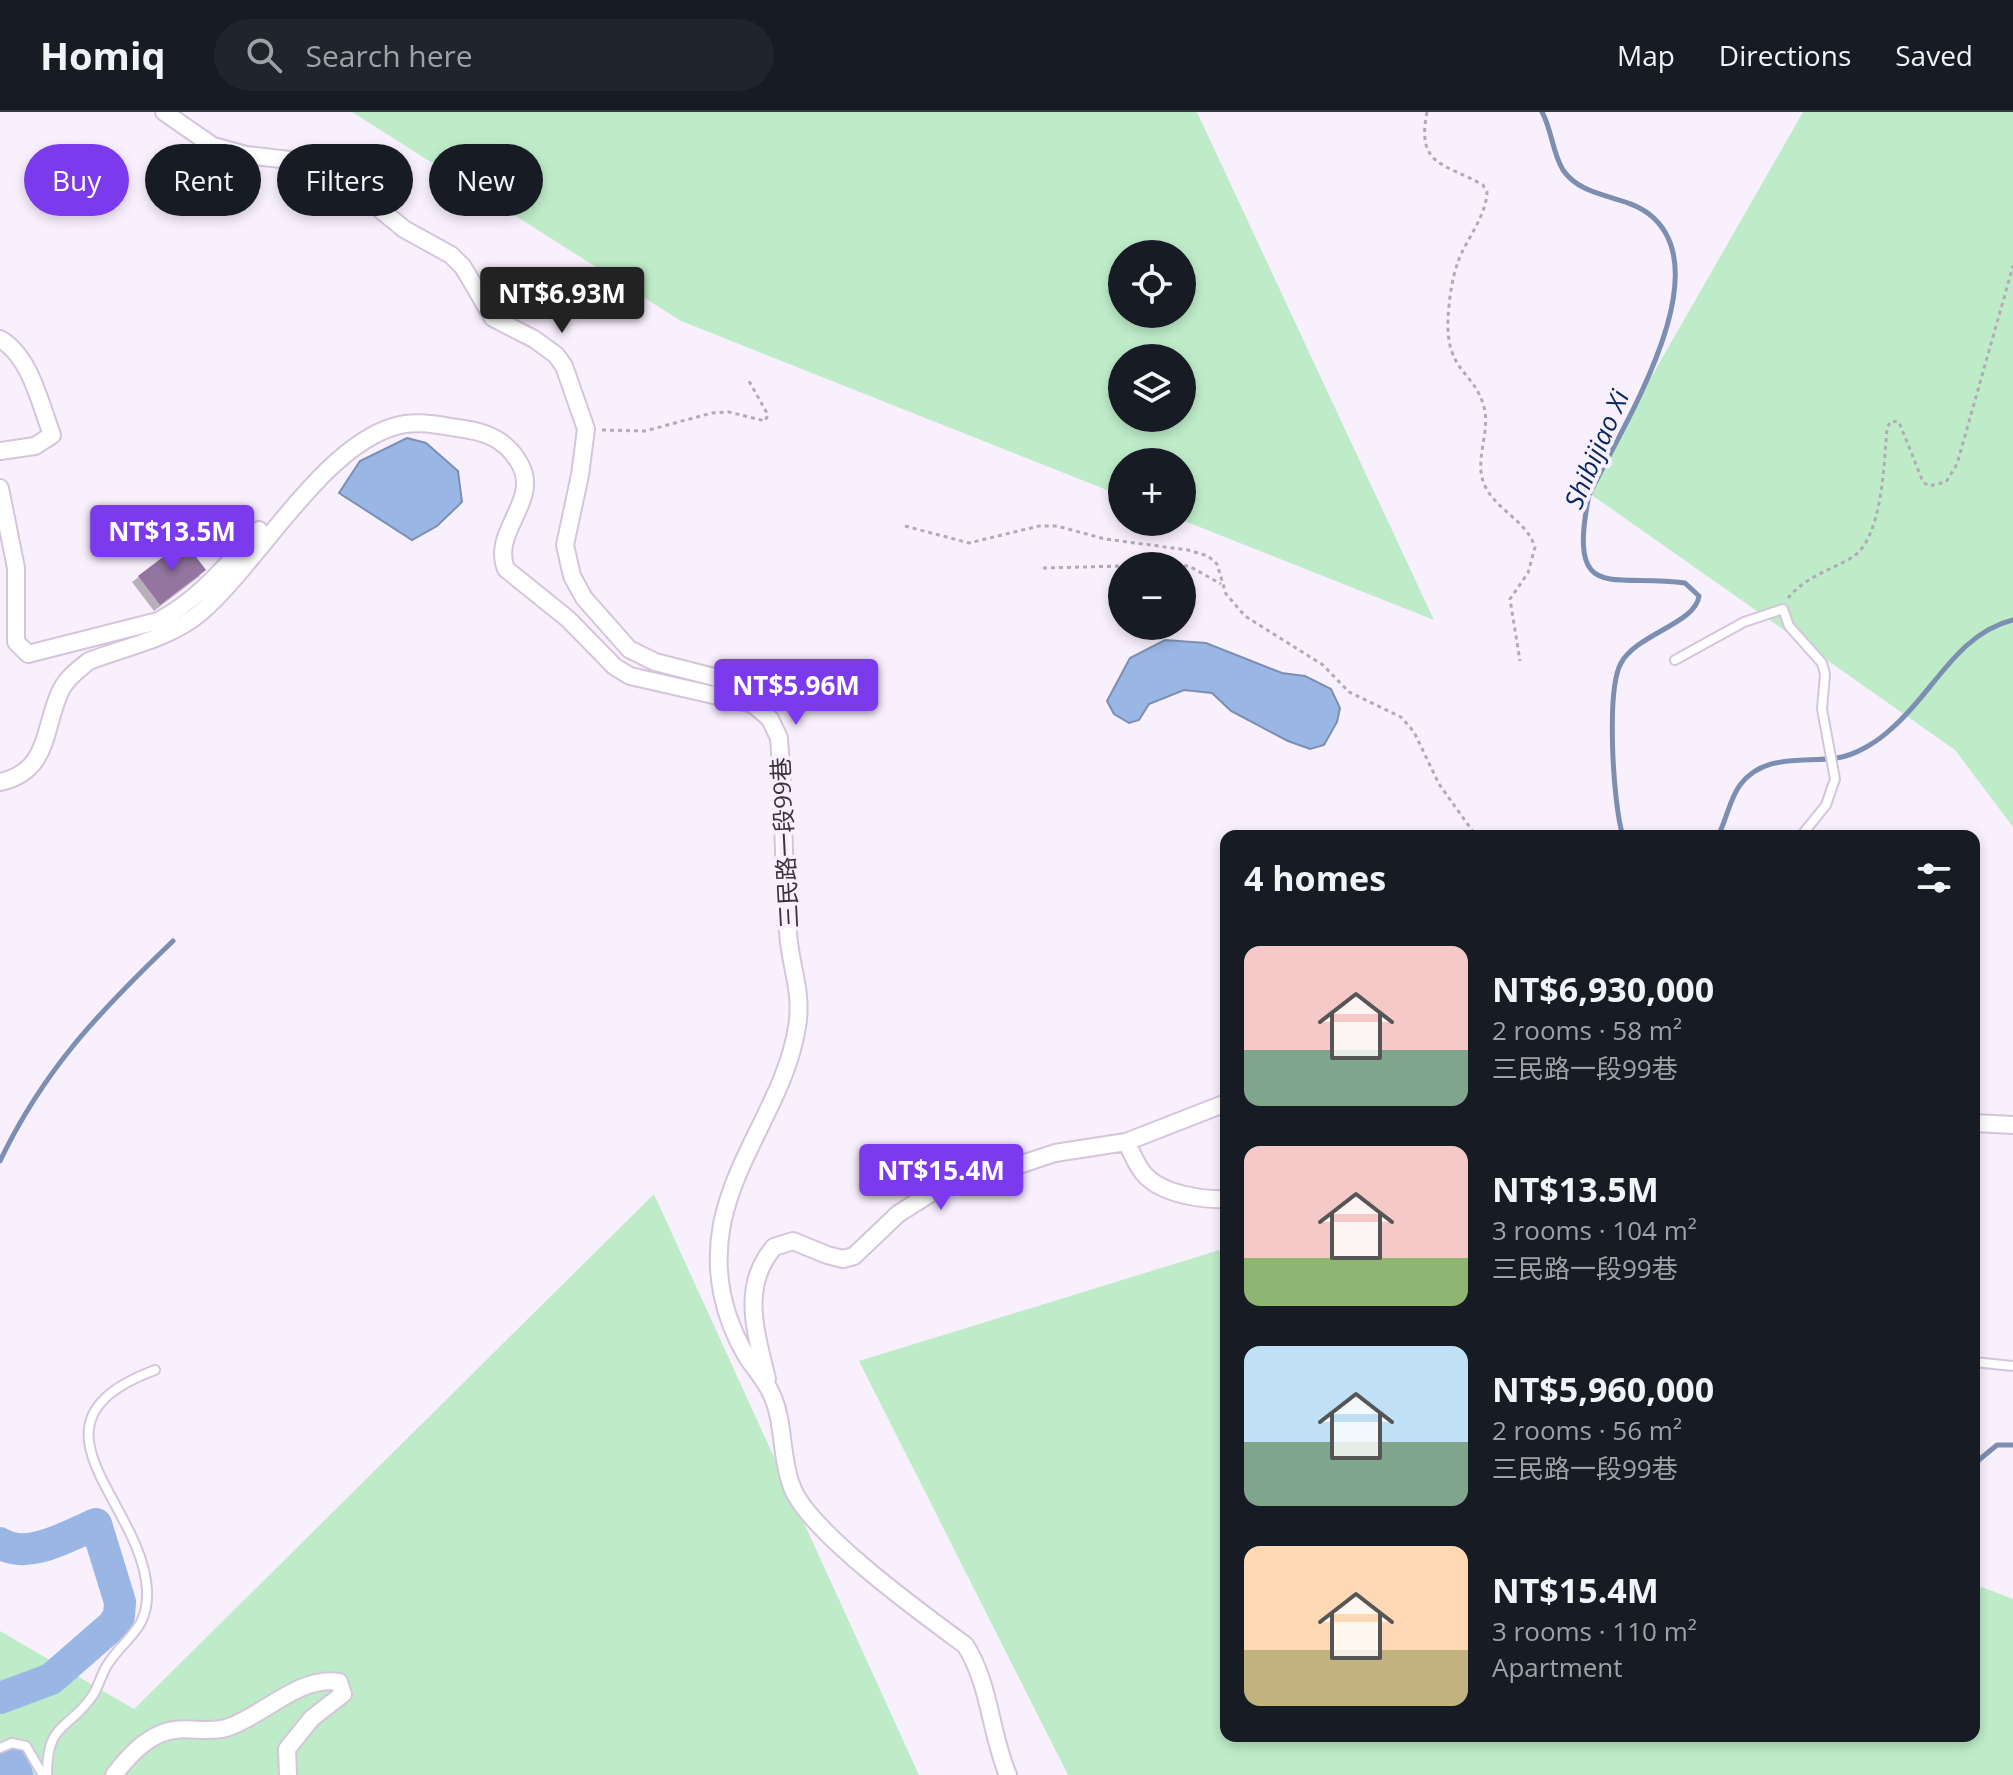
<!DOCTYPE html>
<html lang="en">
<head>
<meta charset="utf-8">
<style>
  :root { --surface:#171b24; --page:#20242c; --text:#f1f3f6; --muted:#9ea1a6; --line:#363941; --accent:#7c3aed }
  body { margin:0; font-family:"Open Sans","Noto Sans TC",sans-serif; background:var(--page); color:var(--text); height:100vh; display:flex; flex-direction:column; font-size:30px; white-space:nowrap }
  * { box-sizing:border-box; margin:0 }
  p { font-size:26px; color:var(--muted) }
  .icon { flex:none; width:44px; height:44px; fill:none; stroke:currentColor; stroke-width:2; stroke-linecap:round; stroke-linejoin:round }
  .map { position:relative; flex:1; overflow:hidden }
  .details { position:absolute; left:1220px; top:718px; width:760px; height:912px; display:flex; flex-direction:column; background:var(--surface); border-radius:16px; box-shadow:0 4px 12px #0003 }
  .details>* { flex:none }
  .hud { position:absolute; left:24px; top:32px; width:760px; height:72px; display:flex; gap:16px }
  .buttons { position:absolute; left:1108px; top:128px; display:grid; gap:16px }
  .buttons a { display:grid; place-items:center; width:88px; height:88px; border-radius:50%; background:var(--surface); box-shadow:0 4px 12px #0003; font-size:40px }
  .price { position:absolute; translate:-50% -68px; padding:0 18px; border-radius:8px; background:var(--accent); color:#fff; font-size:26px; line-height:52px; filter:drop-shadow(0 2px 4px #0008) }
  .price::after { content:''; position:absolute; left:50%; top:48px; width:24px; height:18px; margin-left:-12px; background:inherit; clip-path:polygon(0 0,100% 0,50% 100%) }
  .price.current { background:#222; color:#fff }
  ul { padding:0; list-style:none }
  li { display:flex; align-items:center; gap:24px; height:200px; padding:0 24px }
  li span { display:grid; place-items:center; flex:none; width:224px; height:160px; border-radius:16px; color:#555 }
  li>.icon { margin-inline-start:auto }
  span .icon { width:96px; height:96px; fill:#fffc; stroke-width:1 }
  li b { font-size:34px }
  h2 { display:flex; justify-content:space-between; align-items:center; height:96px; padding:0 24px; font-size:34px }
  .chip { padding:0 28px; border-radius:36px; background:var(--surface); box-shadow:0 4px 12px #0003; font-size:28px; line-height:72px }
  .chip.current { background:var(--accent); color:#fff }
  header { display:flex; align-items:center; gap:48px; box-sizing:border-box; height:112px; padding:0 40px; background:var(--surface); border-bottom:2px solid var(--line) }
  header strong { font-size:38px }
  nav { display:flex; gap:44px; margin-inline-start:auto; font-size:28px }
  .search { width:560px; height:72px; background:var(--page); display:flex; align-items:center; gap:20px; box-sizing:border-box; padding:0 28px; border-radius:44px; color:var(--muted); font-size:30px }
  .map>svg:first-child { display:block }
  .green { fill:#beecc9; fill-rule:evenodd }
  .water { fill:#99b6e5; stroke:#7c8fb2; stroke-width:2 }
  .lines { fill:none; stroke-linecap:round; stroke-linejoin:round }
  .stream { stroke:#7c8fb2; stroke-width:5 }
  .river { stroke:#99b6e5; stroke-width:32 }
  .building { fill:#9374a0; filter:url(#shadow) }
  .lane-casing { stroke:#d5c5dc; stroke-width:12 }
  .street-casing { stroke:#d5c5dc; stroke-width:20 }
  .path { stroke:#b2aab7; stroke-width:3; stroke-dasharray:4 4; stroke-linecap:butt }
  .lane { stroke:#fff; stroke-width:8 }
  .street { stroke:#fff; stroke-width:16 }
  .labels { text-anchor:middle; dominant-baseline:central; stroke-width:8; stroke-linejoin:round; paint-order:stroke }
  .street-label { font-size:24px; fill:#39333c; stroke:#f9f0fe }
  .water-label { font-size:26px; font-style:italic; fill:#06275d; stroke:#f9f0fe }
</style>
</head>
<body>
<header>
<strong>Homiq</strong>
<div class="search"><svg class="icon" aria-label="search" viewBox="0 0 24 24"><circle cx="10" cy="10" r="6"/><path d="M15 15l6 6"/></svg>Search here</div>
<nav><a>Map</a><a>Directions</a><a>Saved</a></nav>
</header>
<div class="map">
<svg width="2013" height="1663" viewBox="0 0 2013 1663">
  <defs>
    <filter id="shadow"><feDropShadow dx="-6" dy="6" stdDeviation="0" flood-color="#0004"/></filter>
  </defs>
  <rect width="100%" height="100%" fill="#f9f0fe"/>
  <path class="green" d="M352,0H1197L1434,508L1182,408V350H1122V384L681,209ZM1122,142H1182V202H1122ZM1122,246H1182V306H1122Z
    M1803,0H2013V715L1955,638L1586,379Z
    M654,1082L919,1663H0V1519L134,1597Z
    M1226,1136V1624H1974V1472L2013,1487V1663H1068L859,1249Z"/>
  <path class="water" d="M407,326L426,331L458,359L462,390L437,414L412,428L339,381L360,349Z
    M1165,528L1206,531L1282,561L1305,564L1331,577L1340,596L1337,610L1324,633L1310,637L1288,629L1231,599L1212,581L1184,578L1149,592L1139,608L1129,611L1114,602L1107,589L1130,546Z"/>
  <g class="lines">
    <path class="stream" d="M1542,0C1552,18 1552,40 1563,58C1583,87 1623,82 1649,102C1724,160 1618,321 1589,383C1567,493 1611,461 1685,471L1699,484C1696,511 1637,522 1621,551C1606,578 1613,694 1623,724
      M1718,724C1726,709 1730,686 1740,673C1764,641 1803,651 1837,646C1856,643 1877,630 1891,617C1933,582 1956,522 2013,508
      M0,1049C44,957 100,899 173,829
      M1974,1352L1997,1333H2013"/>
    <path class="river" d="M0,1431C27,1449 70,1423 96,1412L120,1490L119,1504L113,1513L51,1567L0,1586
      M12,1646L17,1663"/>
  </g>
  <path class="building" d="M184,429L206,458L160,493L138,464Z"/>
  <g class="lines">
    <g class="lane-casing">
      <path id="lane" d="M1675,548L1744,510L1783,497L1789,514L1822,551L1825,562L1822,597L1835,667L1826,693L1801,724
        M1974,1250L2013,1254
        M0,1636L12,1631L26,1634L43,1663
        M47,1663C47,1608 69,1619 93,1583C98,1575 101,1564 106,1555C124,1525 149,1519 147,1478C142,1388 13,1311 155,1258"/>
    </g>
    <g class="street-casing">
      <path id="street" d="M164,0L213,34L246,43L316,51L343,67L404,117L451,143L463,155L493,206L534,227L556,243L564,254L586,317L580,363L565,433L572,464L584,486L629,537L655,550L714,565L746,585
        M0,227C30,244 40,291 52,323L35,334L0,339
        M0,376L16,456V530L28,542L158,509C200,487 227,452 259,418
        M0,670C52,659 43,611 62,576C68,565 79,557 89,549C125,535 169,527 200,501C257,453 322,334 396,314C416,308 437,313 457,316C485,319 507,327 521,354C539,390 491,420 506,457L568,507L615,555L630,564L753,592L770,607L779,626C784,691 783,755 788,820C790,855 803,878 797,915C786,985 736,1042 722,1112C713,1159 723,1205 747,1245C755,1257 765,1268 771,1281C785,1310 780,1345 792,1375C808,1419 924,1503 965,1533C990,1571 990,1621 1008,1663
        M1974,1011L2013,1013
        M1126,1030C1132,1040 1137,1056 1146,1064C1163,1082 1202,1088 1226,1087
        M767,1267C756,1220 740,1175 774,1135L793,1129L827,1143L843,1147L854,1144L898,1102L969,1057L1016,1054L1055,1041L1126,1030L1226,991
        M114,1663C126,1647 141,1630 160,1622C182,1612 204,1622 226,1616C262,1605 299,1563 339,1570L343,1582L312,1606L287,1637L288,1663"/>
    </g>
    <path class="path" d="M1427,0C1416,55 1445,51 1483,73L1487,80C1486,104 1468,125 1459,147C1452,165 1449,188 1448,207C1446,261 1474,258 1484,295C1491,321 1473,349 1485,374C1497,399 1526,408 1535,435L1528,461L1510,487L1520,549
      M602,318L645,319L712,301L729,300L765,309L768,303L749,269
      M905,414L969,431L1039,414H1057L1105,427L1188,438L1208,444L1217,452L1226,482L1245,504L1323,553L1349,580L1401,605L1414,620L1439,672L1476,724
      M1144,454H1189L1221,472
      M1043,456L1122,454
      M1788,486C1805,465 1829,459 1851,446C1883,428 1884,349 1887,316L1891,309L1899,310L1923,370L1929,374L1946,370L1957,352L2013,154"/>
    <use href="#lane" class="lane"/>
    <use href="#street" class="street"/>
  </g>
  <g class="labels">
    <g class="street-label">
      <text transform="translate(784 731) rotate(-93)">三民路一段99巷</text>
    </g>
    <g class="water-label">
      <text transform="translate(1596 337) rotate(-67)">Shibijiao Xi</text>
    </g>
  </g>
</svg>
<div class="buttons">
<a><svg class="icon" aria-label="locate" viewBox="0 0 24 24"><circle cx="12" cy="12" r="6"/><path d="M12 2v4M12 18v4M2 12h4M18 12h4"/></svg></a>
<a><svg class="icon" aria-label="layers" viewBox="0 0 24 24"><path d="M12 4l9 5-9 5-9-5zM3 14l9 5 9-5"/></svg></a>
<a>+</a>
<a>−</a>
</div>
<b class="price current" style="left:562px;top:223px">NT$6.93M</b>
<b class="price" style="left:172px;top:461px">NT$13.5M</b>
<b class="price" style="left:796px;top:615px">NT$5.96M</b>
<b class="price" style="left:941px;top:1100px">NT$15.4M</b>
<div class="hud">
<a class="chip current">Buy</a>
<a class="chip">Rent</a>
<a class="chip">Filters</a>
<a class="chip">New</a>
</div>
<section class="details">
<h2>4 homes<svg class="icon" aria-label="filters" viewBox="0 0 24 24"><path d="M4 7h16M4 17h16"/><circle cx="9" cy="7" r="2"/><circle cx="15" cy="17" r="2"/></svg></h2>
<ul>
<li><span style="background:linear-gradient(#f6c9c9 65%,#7fa58c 0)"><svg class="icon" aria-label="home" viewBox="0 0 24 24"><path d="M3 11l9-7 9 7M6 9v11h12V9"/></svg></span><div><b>NT$6,930,000</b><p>2 rooms · 58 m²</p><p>三民路一段99巷</p></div></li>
<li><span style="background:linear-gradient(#f6c9c9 70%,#8fb573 0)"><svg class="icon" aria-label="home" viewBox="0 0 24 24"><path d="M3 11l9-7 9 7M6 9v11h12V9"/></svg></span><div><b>NT$13.5M</b><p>3 rooms · 104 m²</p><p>三民路一段99巷</p></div></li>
<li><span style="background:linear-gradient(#bfe0f5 60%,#7fa58c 0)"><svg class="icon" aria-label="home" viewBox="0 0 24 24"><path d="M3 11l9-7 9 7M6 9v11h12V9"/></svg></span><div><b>NT$5,960,000</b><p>2 rooms · 56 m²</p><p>三民路一段99巷</p></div></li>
<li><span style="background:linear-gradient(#ffd9b3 65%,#c2b280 0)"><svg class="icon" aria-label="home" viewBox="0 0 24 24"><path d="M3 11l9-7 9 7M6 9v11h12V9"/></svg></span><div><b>NT$15.4M</b><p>3 rooms · 110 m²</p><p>Apartment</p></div></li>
</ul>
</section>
</div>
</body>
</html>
